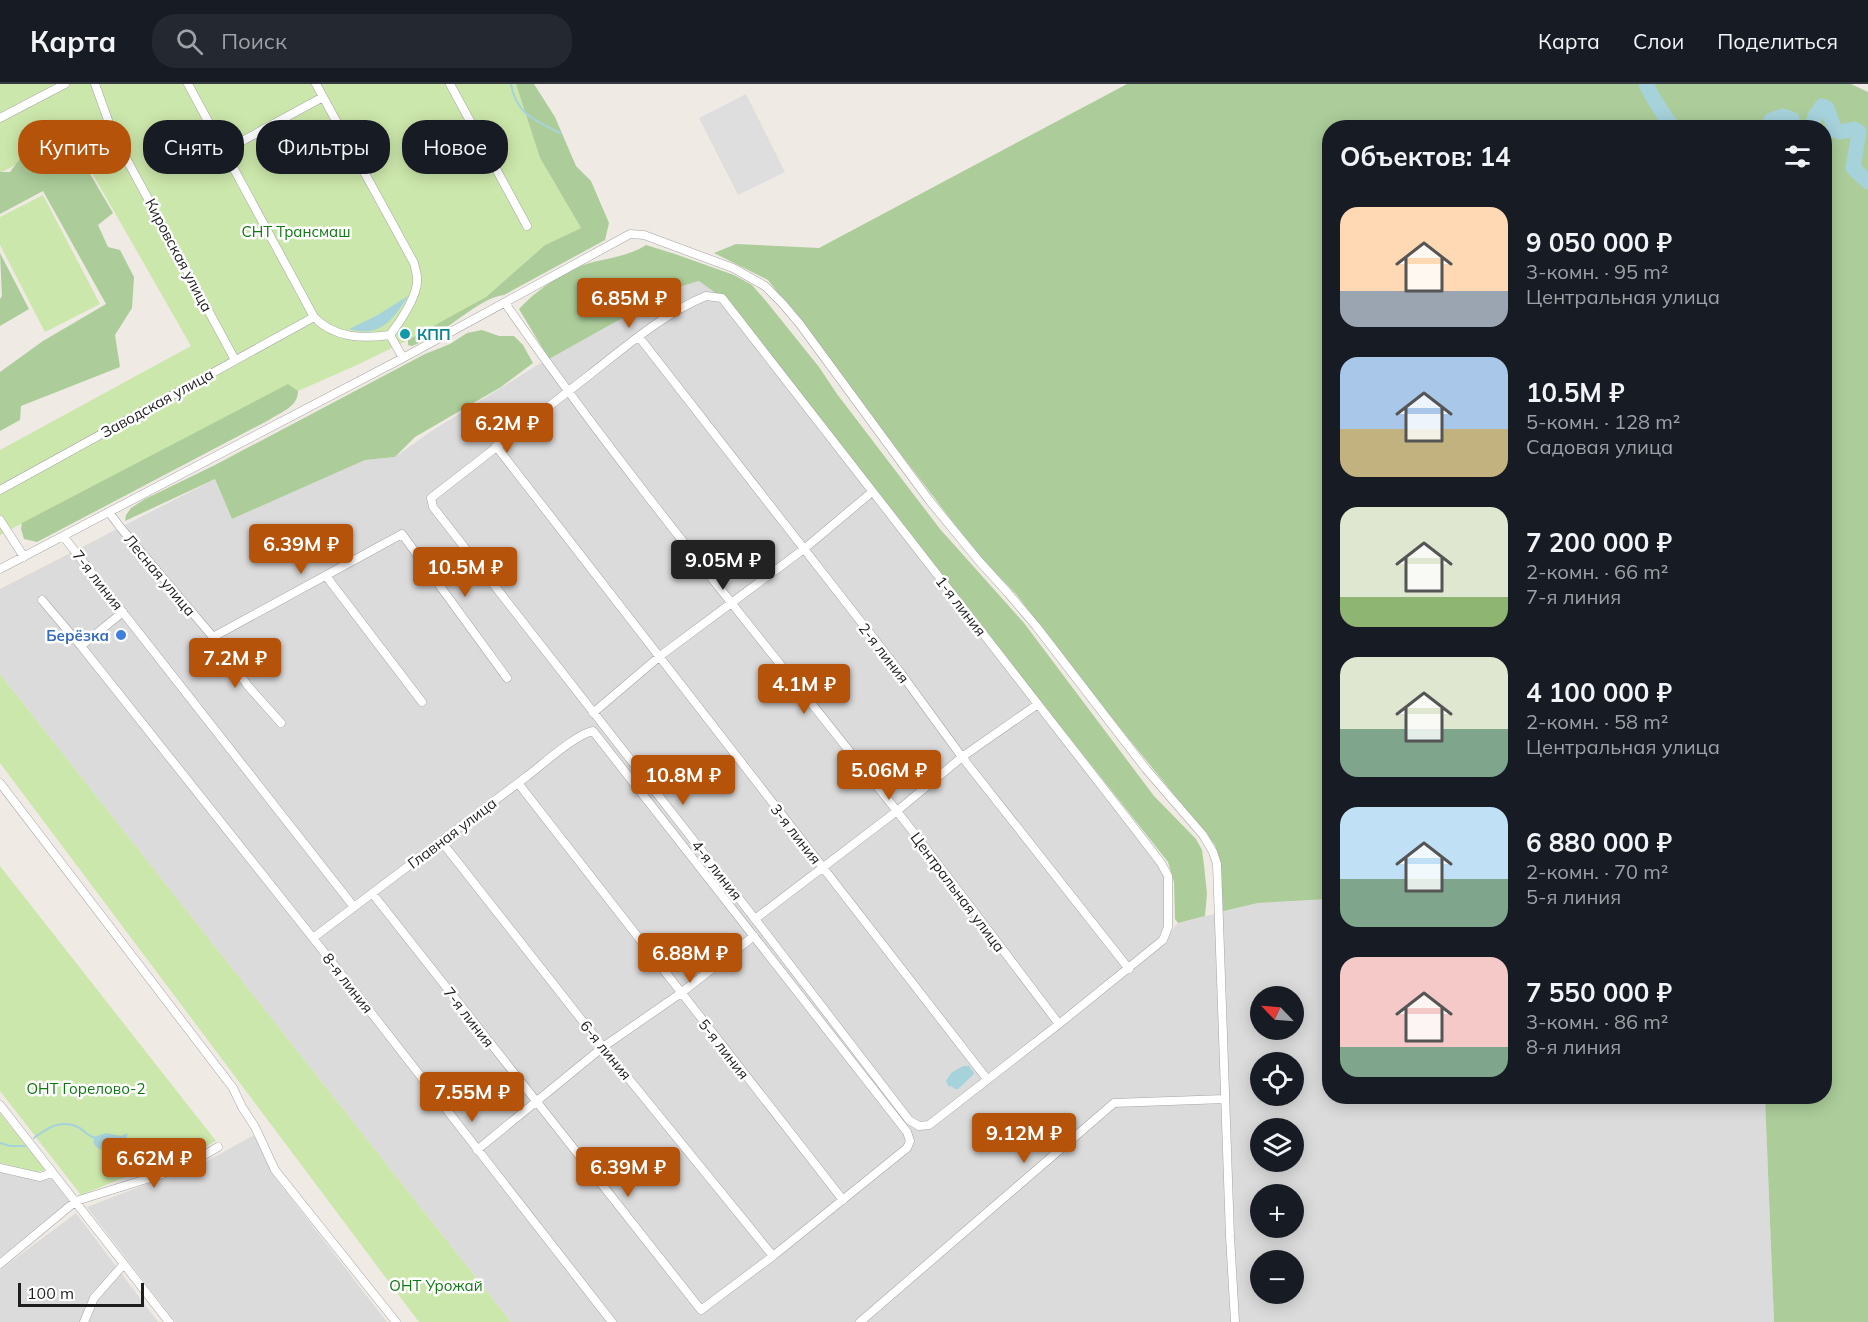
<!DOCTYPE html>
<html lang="ru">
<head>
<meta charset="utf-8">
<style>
  :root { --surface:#171b24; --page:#242831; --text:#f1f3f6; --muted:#9ea1a6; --line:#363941; --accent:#b45309 }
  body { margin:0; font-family:Mulish,sans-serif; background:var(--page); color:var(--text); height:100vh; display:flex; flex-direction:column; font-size:22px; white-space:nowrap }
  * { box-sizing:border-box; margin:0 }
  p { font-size:20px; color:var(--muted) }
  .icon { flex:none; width:33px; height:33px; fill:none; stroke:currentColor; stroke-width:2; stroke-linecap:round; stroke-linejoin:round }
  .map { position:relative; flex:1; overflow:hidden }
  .drawer { position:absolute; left:1322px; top:36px; width:510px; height:984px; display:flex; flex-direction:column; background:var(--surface); border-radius:24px; box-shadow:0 3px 15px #0003 }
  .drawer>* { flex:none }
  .banner { position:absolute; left:18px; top:36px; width:570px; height:54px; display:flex; gap:12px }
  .needle { width:39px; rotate:295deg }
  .tools { position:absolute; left:1250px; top:902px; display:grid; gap:12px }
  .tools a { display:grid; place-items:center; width:54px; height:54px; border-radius:50%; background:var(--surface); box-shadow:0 3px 15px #0003; font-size:30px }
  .scale { position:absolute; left:18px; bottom:15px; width:126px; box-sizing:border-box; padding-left:6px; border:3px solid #1e1e1e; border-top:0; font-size:16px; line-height:21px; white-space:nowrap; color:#1e1e1e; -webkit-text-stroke:4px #fff; paint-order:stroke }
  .price { position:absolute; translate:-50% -51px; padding:0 14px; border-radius:6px; background:var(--accent); color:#fff; font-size:20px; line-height:39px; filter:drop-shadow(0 2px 3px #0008) }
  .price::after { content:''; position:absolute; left:50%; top:36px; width:18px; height:14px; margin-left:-9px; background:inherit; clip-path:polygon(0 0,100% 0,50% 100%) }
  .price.selected { background:#222; color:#fff }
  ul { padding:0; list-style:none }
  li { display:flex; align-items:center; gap:18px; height:150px; padding:0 18px }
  li span { display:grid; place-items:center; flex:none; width:168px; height:120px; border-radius:18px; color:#555 }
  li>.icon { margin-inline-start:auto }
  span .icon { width:72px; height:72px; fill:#fffc; stroke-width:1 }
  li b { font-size:26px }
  h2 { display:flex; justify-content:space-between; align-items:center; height:72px; padding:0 18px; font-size:26px }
  .tag { padding:0 21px; border-radius:24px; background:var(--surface); box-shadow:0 3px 15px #0003; font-size:21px; line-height:54px }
  .tag.selected { background:var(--accent); color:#fff }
  header { display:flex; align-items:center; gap:36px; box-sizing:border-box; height:84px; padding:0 30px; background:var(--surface); border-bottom:2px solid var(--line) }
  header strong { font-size:28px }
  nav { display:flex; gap:33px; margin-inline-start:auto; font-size:21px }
  .search { width:420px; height:54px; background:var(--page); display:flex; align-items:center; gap:15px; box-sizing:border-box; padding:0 21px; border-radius:24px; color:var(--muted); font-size:22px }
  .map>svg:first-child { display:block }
  .residential { fill:#dcdbdb; fill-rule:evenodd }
  .grass { fill:#cce7ab }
  .forest { fill:#accd9a }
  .parking { fill:#dedede }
  .water { fill:#a6d2db }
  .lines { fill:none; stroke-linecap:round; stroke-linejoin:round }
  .stream { stroke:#a6d2db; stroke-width:2 }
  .river { stroke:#a6d2db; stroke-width:15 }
  .minor-casing { stroke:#a5a5a5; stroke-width:9 }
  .minor { stroke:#fff; stroke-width:8 }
  .culture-dot { fill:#0f9aa8; stroke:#fff; stroke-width:2 }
  .shop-dot { fill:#3f7fe0; stroke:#fff; stroke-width:2 }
  .labels { text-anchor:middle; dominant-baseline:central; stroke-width:5; stroke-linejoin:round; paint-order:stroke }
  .park-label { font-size:15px; fill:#0f7911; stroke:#fff }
  .street-label { font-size:15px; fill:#1e1e1e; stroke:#fff }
  .culture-label { font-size:15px; font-weight:bold; fill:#0d838f; stroke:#fff; text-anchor:start }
  .shop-label { font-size:15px; font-weight:bold; fill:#366cbe; stroke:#fff; text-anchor:end }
</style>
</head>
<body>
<header>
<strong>Карта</strong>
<div class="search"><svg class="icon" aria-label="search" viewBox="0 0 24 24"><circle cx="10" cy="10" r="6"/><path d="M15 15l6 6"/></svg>Поиск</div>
<nav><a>Карта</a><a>Слои</a><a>Поделиться</a></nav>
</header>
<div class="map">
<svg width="1868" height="1238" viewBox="0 0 1868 1238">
  <rect width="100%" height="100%" fill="#efeae4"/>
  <path class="residential" d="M699,197L728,214L1172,797L1171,847L1178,839L1258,819L1329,815V1012L1765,1013L1774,1238H511L0,590V505L215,395L232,435L365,376L395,373L430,348L536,282L676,204ZM1260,912H1293V945H1260ZM1260,978H1293V1011H1260ZM1260,1044H1293V1077H1260ZM1260,1110H1293V1143H1260ZM1260,1176H1293V1209H1260Z
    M254,1051L273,1091L387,1238H175L87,1123L152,1098L184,1090Z
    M0,1087L10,1091L41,1097L52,1095L71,1120L0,1176Z
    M76,1129L158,1238H0V1186Z"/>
  <path class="grass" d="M0,0H516L540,74L581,144L545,161L486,213L427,247L357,281L298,307L287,301L0,451V366L191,262L71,52L0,89Z
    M43,111L100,220L45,248L0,161V133Z
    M0,590L511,1238H419L0,679Z
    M0,782L216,1057L174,1080L130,1091L81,1111L0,1007Z
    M0,1029L46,1086L37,1088L0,1079Z"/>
  <path class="forest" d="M516,0H534L555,33L576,82L591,97L609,139L605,156L504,211C483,213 452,241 434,252C427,256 419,259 412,262L408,261V256L486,213L545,161L581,144L540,74Z
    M1127,0H1851L1868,8V1238H1774L1765,1013L1824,1012V44H1329V815L1258,819L1220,828L1218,774L1215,761L1103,623L1016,510L978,471L768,196L714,169L736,160L819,164Z
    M47,37L65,65L86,83L113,129L98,141L108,163L120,166L134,193L132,224L115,251L120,283L21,322L20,336L0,347V288L43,257L106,220L43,107L0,130V88H10L20,75L36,69Z
    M646,161L675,170L734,191L752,201L766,217L819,283L837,310L940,445L1024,539L1154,712L1196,755L1202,766L1204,781L1207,810L1205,832L1178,839L1175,835L1174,798L1168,778L720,212L699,197L676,204L549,275L519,225C535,208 554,194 576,184C598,174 625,175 646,161Z
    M0,169L29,225L0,242V215L2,212Z
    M482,246L499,252H514L523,261L533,279L501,303L415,353L395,373L365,376L232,435L215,395L125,437L126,431L131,424L145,415L215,381L425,270L450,260L467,249Z
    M288,300L298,307C298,323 281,328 269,336L37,458L24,455L21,445L22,439Z"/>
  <path class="parking" d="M746,10L785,88L738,111L699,34Z"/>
  <path class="water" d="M408,212C393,236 380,254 349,245L376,232Z
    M963,982H970V984L974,988L973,991L958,1005H955L951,1002L949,1003L946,997L951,989Z
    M106,1049L121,1052L128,1049L125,1057L127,1061L119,1066H115L114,1065L110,1068L108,1065L104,1067C98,1063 92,1064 94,1053Z"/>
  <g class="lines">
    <path class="stream" d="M511,0C516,30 535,36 560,49
      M34,1054C47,1044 61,1035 78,1043C84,1046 87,1052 94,1053
      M0,1059L10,1062H25"/>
    <path class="river" d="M1646,0C1653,16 1663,29 1673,44
      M1770,44L1771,36L1783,32L1792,35L1791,44
      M1811,44L1815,32L1822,22L1827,24L1835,46L1840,48L1854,45L1859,48L1853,84L1868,98"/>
    <g class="minor-casing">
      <path id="minor" d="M95,0L113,50L235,276
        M188,0L314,233C334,254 362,255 390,251L403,274
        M316,0L414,179C415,184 417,189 417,194C419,210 400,238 390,251
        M450,0L527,142
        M0,34L65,0
        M224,67L323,13
        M706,212L722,214L1125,732L1161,779L1168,792V843L1163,856L1059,940L929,1041L919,1042L909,1036L755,835L433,423L431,414C483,373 536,333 588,292C624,264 664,229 706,212Z
        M505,219C627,394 764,558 896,726C951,796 1005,869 1059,940
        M639,253L900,588L962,673L1129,885
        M496,362L987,995
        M0,406L314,233
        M109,428L120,443L213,553L248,602L281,639
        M0,436L24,473
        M63,452L354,823
        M0,485L403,274L630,150L644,151L733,184L765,202L782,219L799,239L929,416L979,477L1008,509L1036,542L1146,685L1203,751L1213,768L1217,780L1230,1152L1235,1238
        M326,492L422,618
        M42,516L81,562
        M123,528L81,562L313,854L612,1238
        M213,553L402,450L507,594
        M593,629L660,572L804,465L872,408
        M0,699L233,1004L242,1023L255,1043L275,1086L396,1238
        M518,699L843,1116
        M441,757L603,963L773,1172
        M755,835L897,727L962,673L1038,620
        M313,854C384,800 455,747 526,693C542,681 576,650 593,647L907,1048L910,1057L907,1064L773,1172L701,1226L372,809
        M0,1021L169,1238
        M477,1066L603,963L681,909L754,852
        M0,1084L40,1093L52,1089
        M0,1180L76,1117L182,1084L218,1063
        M84,1238L94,1214L124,1180
        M860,1238L1114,1019L1225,1015"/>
    </g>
    <use href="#minor" class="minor"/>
  </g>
  <circle class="culture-dot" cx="405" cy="250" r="6"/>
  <circle class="shop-dot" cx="121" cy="551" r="6"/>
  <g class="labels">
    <g class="park-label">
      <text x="296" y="147">СНТ Трансмаш</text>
      <text x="86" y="1004">ОНТ Горелово-2</text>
      <text x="436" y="1201">ОНТ Урожай</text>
    </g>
    <g class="street-label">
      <text transform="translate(179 171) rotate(62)">Кировская улица</text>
      <text transform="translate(157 319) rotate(-29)">Заводская улица</text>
      <text transform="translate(160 491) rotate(50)">Лесная улица</text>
      <text transform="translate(98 496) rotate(52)">7-я линия</text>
      <text transform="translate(961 522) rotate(52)">1-я линия</text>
      <text transform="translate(884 569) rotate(52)">2-я линия</text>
      <text transform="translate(452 749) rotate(-37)">Главная улица</text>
      <text transform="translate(796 750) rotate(52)">3-я линия</text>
      <text transform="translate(717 786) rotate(52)">4-я линия</text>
      <text transform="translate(958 808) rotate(53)">Центральная улица</text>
      <text transform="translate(348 899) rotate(52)">8-я линия</text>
      <text transform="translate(469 933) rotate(52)">7-я линия</text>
      <text transform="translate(724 965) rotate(52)">5-я линия</text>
      <text transform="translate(606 966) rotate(51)">6-я линия</text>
    </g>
    <g class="culture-label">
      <text x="417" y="250">КПП</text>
    </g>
    <g class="shop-label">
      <text x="109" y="551">Берёзка</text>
    </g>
  </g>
</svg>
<div class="tools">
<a><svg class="needle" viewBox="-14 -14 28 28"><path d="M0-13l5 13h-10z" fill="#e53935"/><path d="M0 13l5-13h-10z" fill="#9ea1a6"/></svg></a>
<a><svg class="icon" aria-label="locate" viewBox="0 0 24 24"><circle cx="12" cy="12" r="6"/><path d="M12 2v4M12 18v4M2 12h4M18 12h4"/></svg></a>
<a><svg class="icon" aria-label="layers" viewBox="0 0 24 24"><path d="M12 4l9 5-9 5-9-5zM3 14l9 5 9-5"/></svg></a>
<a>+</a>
<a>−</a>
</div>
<div class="scale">100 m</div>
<b class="price" style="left:629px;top:245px">6.85M ₽</b>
<b class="price" style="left:507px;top:370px">6.2M ₽</b>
<b class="price" style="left:301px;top:491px">6.39M ₽</b>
<b class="price selected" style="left:723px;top:507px">9.05M ₽</b>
<b class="price" style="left:465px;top:514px">10.5M ₽</b>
<b class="price" style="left:235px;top:605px">7.2M ₽</b>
<b class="price" style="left:804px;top:631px">4.1M ₽</b>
<b class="price" style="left:889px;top:717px">5.06M ₽</b>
<b class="price" style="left:683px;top:722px">10.8M ₽</b>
<b class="price" style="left:690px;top:900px">6.88M ₽</b>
<b class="price" style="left:472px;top:1039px">7.55M ₽</b>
<b class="price" style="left:1024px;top:1080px">9.12M ₽</b>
<b class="price" style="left:154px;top:1105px">6.62M ₽</b>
<b class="price" style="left:628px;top:1114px">6.39M ₽</b>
<div class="banner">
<a class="tag selected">Купить</a>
<a class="tag">Снять</a>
<a class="tag">Фильтры</a>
<a class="tag">Новое</a>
</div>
<section class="drawer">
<h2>Объектов: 14<svg class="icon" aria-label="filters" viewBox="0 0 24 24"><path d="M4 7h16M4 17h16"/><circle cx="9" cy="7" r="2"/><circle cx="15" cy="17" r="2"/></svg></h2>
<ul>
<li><span style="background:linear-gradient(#ffd9b3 70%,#9aa5b1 0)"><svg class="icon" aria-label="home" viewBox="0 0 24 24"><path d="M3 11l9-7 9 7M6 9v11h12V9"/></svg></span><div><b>9 050 000 ₽</b><p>3-комн. · 95 m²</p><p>Центральная улица</p></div></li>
<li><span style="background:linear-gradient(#a9c7e8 60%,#c2b280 0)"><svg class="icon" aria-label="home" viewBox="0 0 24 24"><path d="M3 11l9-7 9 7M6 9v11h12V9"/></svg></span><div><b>10.5M ₽</b><p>5-комн. · 128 m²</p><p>Садовая улица</p></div></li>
<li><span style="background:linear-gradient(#dfe7d0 75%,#8fb573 0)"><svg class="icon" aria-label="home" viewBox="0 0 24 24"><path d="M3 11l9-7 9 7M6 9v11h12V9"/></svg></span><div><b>7 200 000 ₽</b><p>2-комн. · 66 m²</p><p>7-я линия</p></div></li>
<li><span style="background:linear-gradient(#dfe7d0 60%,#7fa58c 0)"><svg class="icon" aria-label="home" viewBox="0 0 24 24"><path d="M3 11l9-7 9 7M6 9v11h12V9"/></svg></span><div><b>4 100 000 ₽</b><p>2-комн. · 58 m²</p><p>Центральная улица</p></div></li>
<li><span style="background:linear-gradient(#bfe0f5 60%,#7fa58c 0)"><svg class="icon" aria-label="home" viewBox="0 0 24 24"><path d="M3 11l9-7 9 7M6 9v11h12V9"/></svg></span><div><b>6 880 000 ₽</b><p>2-комн. · 70 m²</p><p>5-я линия</p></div></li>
<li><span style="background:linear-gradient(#f6c9c9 75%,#7fa58c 0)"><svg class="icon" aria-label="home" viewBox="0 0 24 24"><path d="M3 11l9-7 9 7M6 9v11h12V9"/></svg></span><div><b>7 550 000 ₽</b><p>3-комн. · 86 m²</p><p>8-я линия</p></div></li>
</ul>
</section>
</div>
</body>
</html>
